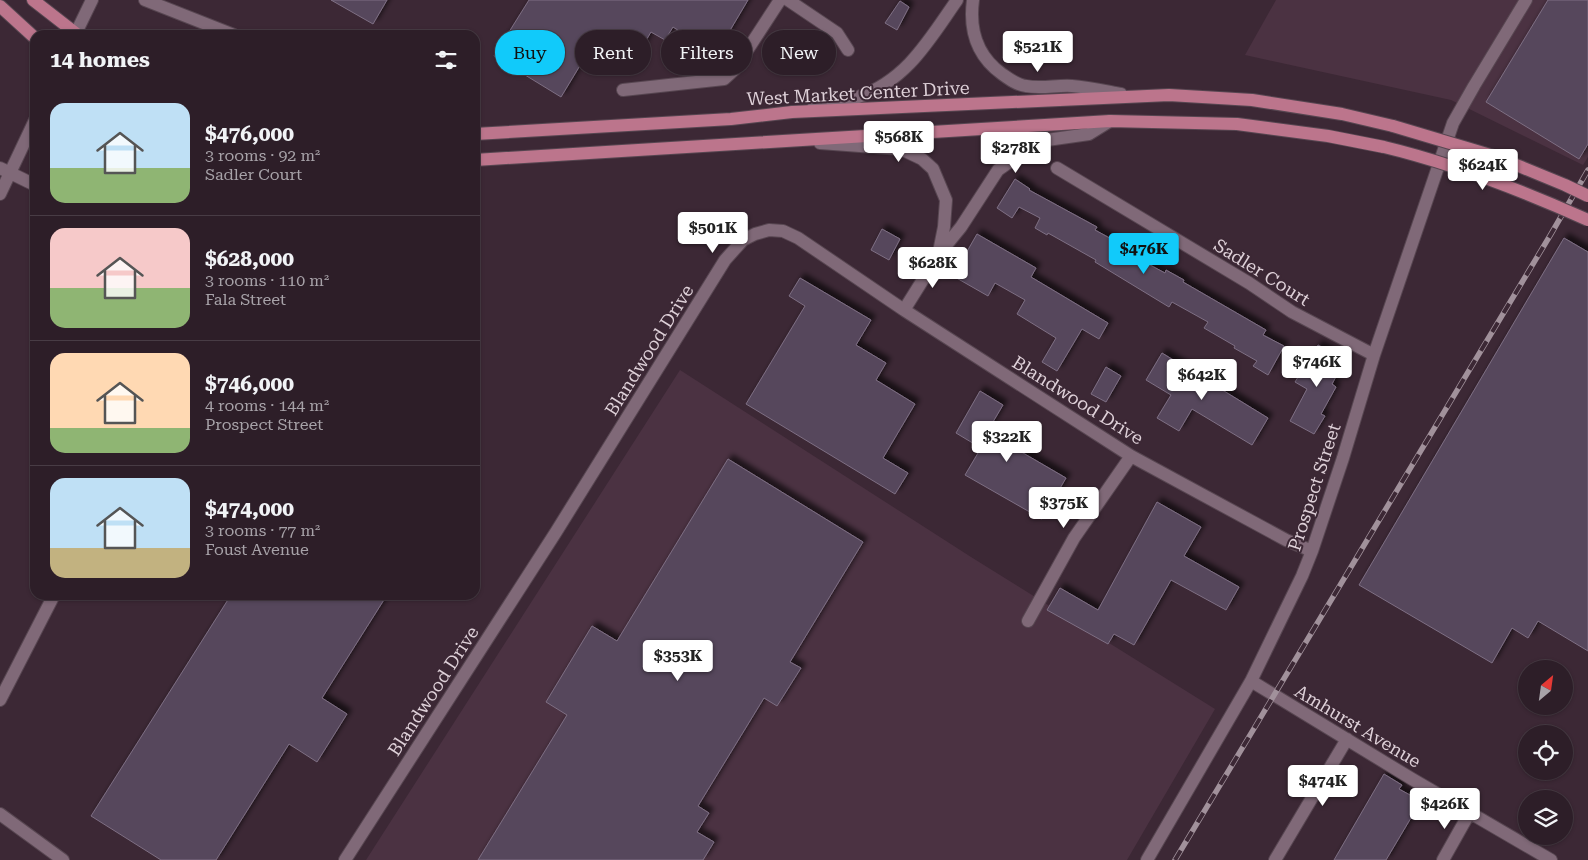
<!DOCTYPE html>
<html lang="en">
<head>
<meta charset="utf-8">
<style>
  :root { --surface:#2d1e28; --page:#352730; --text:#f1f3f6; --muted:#a7a2a8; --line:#483c45; --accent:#11cafa }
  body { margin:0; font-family:"Roboto Serif",serif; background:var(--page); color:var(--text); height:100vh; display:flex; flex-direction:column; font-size:19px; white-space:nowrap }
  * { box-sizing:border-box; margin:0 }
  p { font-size:16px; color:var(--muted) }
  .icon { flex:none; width:28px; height:28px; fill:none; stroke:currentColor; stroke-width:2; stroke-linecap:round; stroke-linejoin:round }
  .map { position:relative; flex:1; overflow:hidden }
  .details { position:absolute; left:30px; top:30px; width:450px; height:570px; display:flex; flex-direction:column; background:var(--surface); border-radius:15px; box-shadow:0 1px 4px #0004,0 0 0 1px var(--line) }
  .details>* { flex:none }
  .banner { position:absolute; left:495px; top:30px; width:475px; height:45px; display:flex; gap:10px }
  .needle { width:32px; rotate:29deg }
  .controls { position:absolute; left:1518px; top:660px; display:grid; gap:10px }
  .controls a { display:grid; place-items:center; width:55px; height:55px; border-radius:50%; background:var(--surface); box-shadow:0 1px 4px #0004,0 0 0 1px var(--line); font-size:25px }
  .price { position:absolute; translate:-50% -42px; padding:0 11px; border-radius:5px; background:#fff; color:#222; font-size:16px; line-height:32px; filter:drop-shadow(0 1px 2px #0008) }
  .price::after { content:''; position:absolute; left:50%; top:30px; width:15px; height:11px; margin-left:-8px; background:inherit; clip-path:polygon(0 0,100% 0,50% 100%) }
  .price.selected { background:var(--accent); color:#111 }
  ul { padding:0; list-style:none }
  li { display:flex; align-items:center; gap:15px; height:125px; padding:0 20px }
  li+li { border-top:1px solid var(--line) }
  li span { display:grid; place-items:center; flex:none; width:140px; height:100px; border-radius:15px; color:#555 }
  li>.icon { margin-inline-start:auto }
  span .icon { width:60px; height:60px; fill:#fffc; stroke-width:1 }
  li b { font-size:21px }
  h2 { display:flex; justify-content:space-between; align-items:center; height:60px; padding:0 20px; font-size:21px }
  .tag { padding:0 18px; border-radius:22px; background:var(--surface); box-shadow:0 1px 4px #0004,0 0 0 1px var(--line); font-size:18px; line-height:45px }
  .tag.selected { background:var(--accent); color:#111 }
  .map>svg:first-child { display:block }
  .built { fill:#4b3242 }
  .building { fill:#56475b; stroke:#7e6f84; filter:url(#shadow) }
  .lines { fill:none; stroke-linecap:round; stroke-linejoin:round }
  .minor-casing { stroke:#574651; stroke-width:14 }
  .major-casing { stroke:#574651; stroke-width:14 }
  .minor { stroke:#806978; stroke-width:12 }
  .major { stroke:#bc758c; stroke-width:12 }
  .rail-casing { stroke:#a1919b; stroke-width:5.5 }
  .rail { stroke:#3c2835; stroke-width:4; stroke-dasharray:11; stroke-linecap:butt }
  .major-bridge-casing { stroke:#574651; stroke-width:14; stroke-linecap:butt }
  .major-bridge { stroke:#bc758c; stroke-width:12 }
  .labels { text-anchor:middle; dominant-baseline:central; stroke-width:4; stroke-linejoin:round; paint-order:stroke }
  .street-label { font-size:18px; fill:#ded0d8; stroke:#3c2835 }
</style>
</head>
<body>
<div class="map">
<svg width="1588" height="860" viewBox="0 0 1588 860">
  <defs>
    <filter id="shadow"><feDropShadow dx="4.5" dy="-4.5" stdDeviation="2.5" flood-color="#0009"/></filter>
  </defs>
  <rect width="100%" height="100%" fill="#3c2835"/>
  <path class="built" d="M1276,0H1588V157L1583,165L1451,100L1245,55Z
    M680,370L971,557L1215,709L1127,860H366Z"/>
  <path class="building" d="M331,0H387L373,24Z
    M529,0H748L716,54L673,27L665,40L651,32L633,62L596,39L561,97L494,56Z
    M1548,0H1588V144L1579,159L1486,102Z
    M900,1L909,7L897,30L885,23Z
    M1015,179L1030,189L1029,190L1097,227L1095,230L1126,247L1124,251L1165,273L1166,270L1184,280L1183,282L1266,330L1263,335L1284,346L1268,375L1253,366L1257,361L1234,348L1235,346L1204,328L1208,322L1172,302L1169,307L1095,262L1096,260L1048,233L1047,235L1035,228L1040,218L1019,207L1012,218L997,208Z
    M882,229L900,239L889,260L871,250Z
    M977,234L1036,268L1031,277L1108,323L1099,339L1082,329L1057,371L1042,362L1056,338L1017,314L1025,300L995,283L988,296L953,276Z
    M1564,238L1588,252V651L1538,621L1528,638L1512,628L1492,663L1359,585Z
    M800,278L871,320L856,345L886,363L876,380L915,404L883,458L908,473L895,494L746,404L805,306L789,296Z
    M1318,345L1345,360L1332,384L1336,387L1321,414L1325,416L1314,434L1290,421L1307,389L1295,382Z
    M1162,353L1268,418L1252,445L1192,409L1179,431L1157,418L1171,395L1146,380Z
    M1106,367L1121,376L1106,402L1091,394Z
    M980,391L1003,405L987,432L1066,478L1042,519L965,475L981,448L956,433Z
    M728,459L863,542L790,662L801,668L777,706L764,698L698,806L709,813L697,832L714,842L703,860H478L567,715L546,702L592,626L617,641Z
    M1157,502L1201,527L1184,556L1239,587L1226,610L1171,580L1134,645L1114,634L1108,644L1047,610L1060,588L1098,610Z
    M231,595H387L322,698L347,714L317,762L289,744L216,860H161L91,816Z
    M1384,774L1402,785L1399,789L1421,801L1386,860H1334Z"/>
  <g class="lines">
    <g class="minor-casing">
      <path id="minor" d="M145,0L234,35
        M788,0L837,33L848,50
        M973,0C969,30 977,56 1002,74C1009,79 1017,85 1026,86C1041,89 1056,85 1072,86C1088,87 1105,91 1121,94
        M75,35L92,0
        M623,90L724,79L735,69L780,0
        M813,108C828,104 844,102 858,97C907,80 929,40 957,0
        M820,143L901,149L922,159L933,169L946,200L944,227L939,252
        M0,168L35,185
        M1057,168L1249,283L1292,312L1374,355
        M0,194L35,120
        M904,310L939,254L961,227L998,170L1025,151L1047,140L1089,134L1110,121
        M1028,621L1074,538L1131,456
        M1251,681L1412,779L1551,860
        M0,700L54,595
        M0,814L63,860
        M345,860L556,532L725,260L743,240L755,234L769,230L783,231L798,238L904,310L1131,456L1286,540L1312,551
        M1147,860L1251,681L1302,576L1312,551L1343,458L1374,355L1453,123L1474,86L1526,0
        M1275,860L1347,739
        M1443,860L1470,812"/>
    </g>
    <g class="major-casing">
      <path id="major" d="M33,0L78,35
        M0,6L35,38
        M475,134L731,119L792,112L1169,95L1252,100L1342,114L1393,126
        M475,160L1110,121L1237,124L1328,136L1384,147"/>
    </g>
    <use href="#minor" class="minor"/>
    <use href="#major" class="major"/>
    <g class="rail-casing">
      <path id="rail" d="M1175,860L1551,234L1588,170"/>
    </g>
    <use href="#rail" class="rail"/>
    <g class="major-bridge-casing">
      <path id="major-bridge" d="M1393,126L1497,157L1565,185L1588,196
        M1384,147C1455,164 1521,190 1588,220"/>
    </g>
    <use href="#major-bridge" class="major-bridge"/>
  </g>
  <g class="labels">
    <g class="street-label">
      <text transform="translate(858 93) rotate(-3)">West Market Center Drive</text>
      <text transform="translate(1262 272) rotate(32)">Sadler Court</text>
      <text transform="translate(649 350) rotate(-58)">Blandwood Drive</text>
      <text transform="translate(1078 400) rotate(32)">Blandwood Drive</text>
      <text transform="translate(1314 487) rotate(-72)">Prospect Street</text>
      <text transform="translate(433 691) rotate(-57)">Blandwood Drive</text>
      <text transform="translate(1358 726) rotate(31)">Amhurst Avenue</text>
    </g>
  </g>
</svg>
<div class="controls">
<a><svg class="needle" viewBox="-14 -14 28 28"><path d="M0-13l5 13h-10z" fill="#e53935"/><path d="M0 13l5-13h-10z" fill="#a7a2a8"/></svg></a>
<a><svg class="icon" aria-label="locate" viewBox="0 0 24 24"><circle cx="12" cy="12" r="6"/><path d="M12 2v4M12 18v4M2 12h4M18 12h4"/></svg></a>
<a><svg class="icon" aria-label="layers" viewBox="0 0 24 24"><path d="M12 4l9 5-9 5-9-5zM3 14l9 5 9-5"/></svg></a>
</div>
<b class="price" style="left:1038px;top:73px">$521K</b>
<b class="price" style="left:899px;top:163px">$568K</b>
<b class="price" style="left:1016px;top:174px">$278K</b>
<b class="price" style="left:1483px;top:191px">$624K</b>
<b class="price" style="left:713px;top:254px">$501K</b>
<b class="price selected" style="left:1144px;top:275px">$476K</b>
<b class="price" style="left:933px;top:289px">$628K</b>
<b class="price" style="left:1317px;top:388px">$746K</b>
<b class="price" style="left:1202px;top:401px">$642K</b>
<b class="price" style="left:1007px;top:463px">$322K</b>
<b class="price" style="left:1064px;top:529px">$375K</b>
<b class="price" style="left:678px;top:682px">$353K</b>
<b class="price" style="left:1323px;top:807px">$474K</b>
<b class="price" style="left:1445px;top:830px">$426K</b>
<div class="banner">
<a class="tag selected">Buy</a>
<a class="tag">Rent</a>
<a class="tag">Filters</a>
<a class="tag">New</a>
</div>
<section class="details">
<h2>14 homes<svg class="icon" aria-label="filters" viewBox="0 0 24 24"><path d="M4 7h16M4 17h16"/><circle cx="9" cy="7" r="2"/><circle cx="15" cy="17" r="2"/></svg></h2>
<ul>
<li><span style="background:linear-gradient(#bfe0f5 65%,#8fb573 0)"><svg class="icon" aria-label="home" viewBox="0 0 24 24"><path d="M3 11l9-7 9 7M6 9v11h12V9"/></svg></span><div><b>$476,000</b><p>3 rooms · 92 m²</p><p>Sadler Court</p></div></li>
<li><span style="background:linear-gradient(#f6c9c9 60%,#8fb573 0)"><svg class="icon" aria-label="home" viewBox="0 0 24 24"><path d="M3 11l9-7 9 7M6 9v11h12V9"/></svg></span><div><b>$628,000</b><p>3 rooms · 110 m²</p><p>Fala Street</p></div></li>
<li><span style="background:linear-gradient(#ffd9b3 75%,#8fb573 0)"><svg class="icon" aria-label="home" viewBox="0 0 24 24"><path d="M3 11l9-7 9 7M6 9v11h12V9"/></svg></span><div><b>$746,000</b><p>4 rooms · 144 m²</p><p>Prospect Street</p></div></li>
<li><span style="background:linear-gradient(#bfe0f5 70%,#c2b280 0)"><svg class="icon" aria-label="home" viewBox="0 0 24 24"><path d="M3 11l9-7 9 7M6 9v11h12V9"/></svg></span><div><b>$474,000</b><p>3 rooms · 77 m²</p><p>Foust Avenue</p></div></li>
</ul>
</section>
</div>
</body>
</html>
